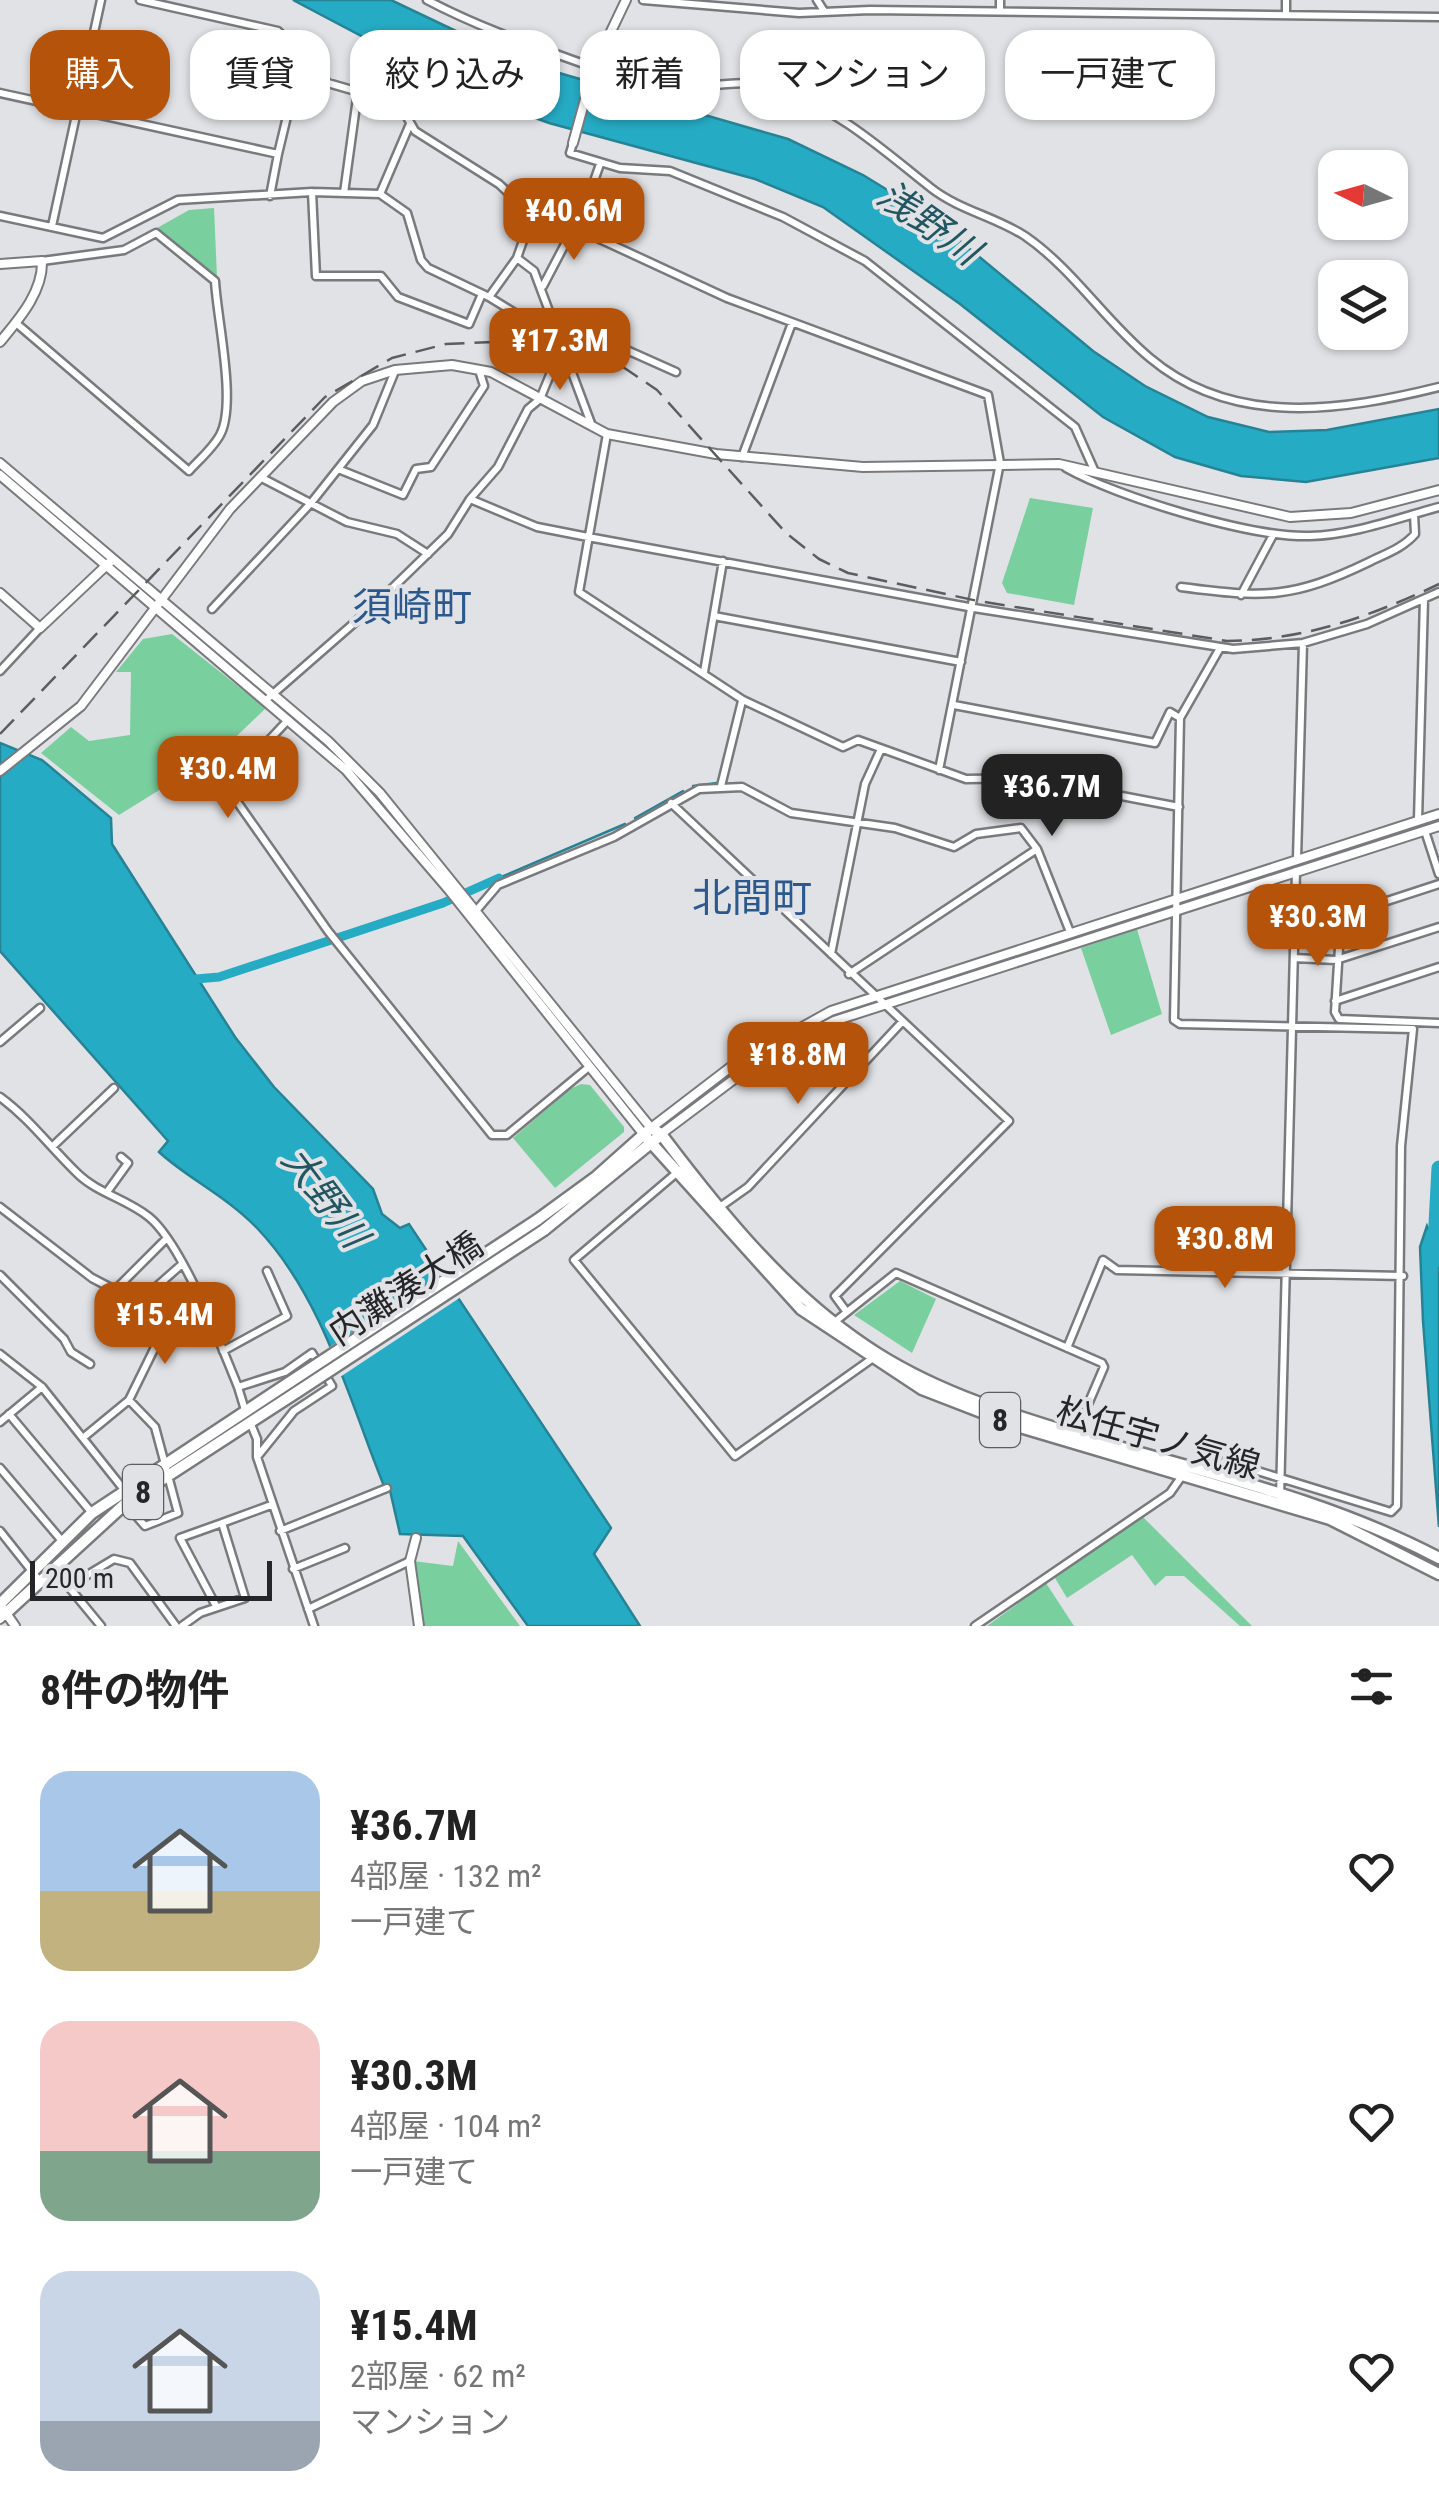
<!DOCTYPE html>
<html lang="ja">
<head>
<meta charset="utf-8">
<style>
  :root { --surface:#fff; --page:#f2f2f2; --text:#222; --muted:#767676; --accent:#b45309 }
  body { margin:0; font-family:"Roboto Condensed","Noto Sans JP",sans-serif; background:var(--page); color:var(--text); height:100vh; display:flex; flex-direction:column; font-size:38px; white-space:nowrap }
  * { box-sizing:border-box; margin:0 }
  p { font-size:32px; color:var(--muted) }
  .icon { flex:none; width:55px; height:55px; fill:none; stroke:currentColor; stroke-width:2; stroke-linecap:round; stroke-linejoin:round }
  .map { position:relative; height:1626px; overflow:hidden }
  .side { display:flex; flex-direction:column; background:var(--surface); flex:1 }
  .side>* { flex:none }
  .hud { position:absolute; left:30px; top:30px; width:1380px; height:90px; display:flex; gap:20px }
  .needle { width:65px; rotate:275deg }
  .controls { position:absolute; left:1318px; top:150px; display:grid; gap:20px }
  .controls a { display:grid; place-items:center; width:90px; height:90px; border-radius:20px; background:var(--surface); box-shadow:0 2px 8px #0004; font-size:50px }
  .scale { position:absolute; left:30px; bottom:25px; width:242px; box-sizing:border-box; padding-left:10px; border:5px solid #262628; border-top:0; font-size:28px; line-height:35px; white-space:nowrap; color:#262628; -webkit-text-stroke:8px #e1e2e6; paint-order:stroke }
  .price { position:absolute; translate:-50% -85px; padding:0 22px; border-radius:20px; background:var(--accent); color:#fff; font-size:32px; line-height:65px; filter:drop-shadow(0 2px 5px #0008) }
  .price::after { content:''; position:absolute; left:50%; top:60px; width:30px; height:22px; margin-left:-15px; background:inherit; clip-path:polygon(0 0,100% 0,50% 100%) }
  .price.selected { background:#222; color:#fff }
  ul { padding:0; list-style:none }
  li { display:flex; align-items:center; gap:30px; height:250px; padding:0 40px }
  li span { display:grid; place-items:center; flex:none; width:280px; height:200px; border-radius:30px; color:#555 }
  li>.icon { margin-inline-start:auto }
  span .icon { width:120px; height:120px; fill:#fffc; stroke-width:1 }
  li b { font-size:42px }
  h2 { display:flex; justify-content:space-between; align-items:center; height:120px; padding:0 40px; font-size:42px }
  .chip { padding:0 35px; border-radius:30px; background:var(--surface); box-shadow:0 2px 8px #0004; font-size:35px; line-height:90px }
  .chip.selected { background:var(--accent); color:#fff }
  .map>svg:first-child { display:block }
  .green { fill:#7acf9f }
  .water { fill:#26abc4; stroke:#268395; stroke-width:2.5 }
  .pier { fill:#e1e2e6 }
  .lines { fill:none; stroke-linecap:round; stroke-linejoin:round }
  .stream { stroke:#268395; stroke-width:2.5 }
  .canal { stroke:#26abc4; stroke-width:9 }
  .river { stroke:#26abc4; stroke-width:15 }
  .minor-casing { stroke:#797a7e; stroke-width:11 }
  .tertiary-casing { stroke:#797a7e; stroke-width:12 }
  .primary-casing { stroke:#797a7e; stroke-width:15 }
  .minor { stroke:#fff; stroke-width:6 }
  .tertiary { stroke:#fff; stroke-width:8 }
  .primary { stroke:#fff; stroke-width:10 }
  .rail { stroke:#5d5d60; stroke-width:2.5; stroke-dasharray:20 10; stroke-linecap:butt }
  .primary-bridge-casing { stroke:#797a7e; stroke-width:15; stroke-linecap:butt }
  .primary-bridge { stroke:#fff; stroke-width:10 }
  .labels { text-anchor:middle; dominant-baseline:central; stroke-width:8; stroke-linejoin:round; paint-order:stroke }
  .shield { fill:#e1e2e6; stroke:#5e5e61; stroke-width:2.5 }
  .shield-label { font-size:32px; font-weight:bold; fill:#262628 }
  .street-label { font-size:35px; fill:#262628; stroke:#e1e2e6 }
  .water-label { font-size:38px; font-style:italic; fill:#225661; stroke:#e1e2e6 }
  .quarter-label { font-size:40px; fill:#2b598d; stroke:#e1e2e6 }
</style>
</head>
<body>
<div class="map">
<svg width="1439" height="1626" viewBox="0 0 1439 1626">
  <rect width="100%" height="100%" fill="#e1e2e6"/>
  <path class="green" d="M214,208L217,277L157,228L189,210Z
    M1030,498L1093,508L1074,605L1007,593L1002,583Z
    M172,634L266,708L219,753L119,815L41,753L71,727L89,741L130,735L131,672H116L143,639Z
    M1137,929L1162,1014L1111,1035L1081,948Z
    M581,1084L590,1085L624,1127V1132L555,1188L513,1138L570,1089Z
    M900,1281L936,1299L912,1353L854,1315Z
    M1142,1516L1252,1626H1240L1184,1576H1166L1155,1586L1132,1555L1067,1598L1055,1578Z
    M458,1541L520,1626H420L413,1561L453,1566Z
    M1046,1583L1074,1626H987Z"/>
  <path class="water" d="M293,0H391L521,62L788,139L863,175L930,216L1093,351L1145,386L1208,417L1269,432L1327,430L1439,409V458L1306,482L1241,476L1175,457L1103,417L960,304L823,207L755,179L549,123L477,97Z
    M0,743L42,760L111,818L112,844L235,1037L274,1087L373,1189L382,1214L400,1228L409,1224L611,1528L594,1554L640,1626H528L463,1536L400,1534L389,1486H384C349,1400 323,1297 257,1228C225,1195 187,1178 159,1152L168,1141L0,951Z
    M1427,1226L1439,1252V1527L1423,1321L1420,1247Z"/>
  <path class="pier" d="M447,1271L464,1295L337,1379L325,1350Z"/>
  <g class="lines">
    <path class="stream" d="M693,786L717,783
      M635,818L683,791
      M499,878L625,824"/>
    <path class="canal" d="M196,979L219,977L443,903L499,878"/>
    <path class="river" d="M1434,1261L1439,1168"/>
    <g class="minor-casing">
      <path id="minor" d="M140,0L278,31L328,83L390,101L403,110L415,131L499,184L532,215L578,229L727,298L988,395L1000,463L939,770
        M427,0C482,29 537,47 595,68C615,75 639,87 660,88C701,91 738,75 780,89C839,110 883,150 931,188C959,210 996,217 1025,236C1073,269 1106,322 1150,358C1233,428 1342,411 1439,387
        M643,0L799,13L870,10L1439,17
        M817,0L824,11
        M1000,11V0
        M1286,14V0
        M0,93L278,154L270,196
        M573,143L570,153L620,168L670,171L783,217L865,261L1075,427L1095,472
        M278,154L301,58
        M312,192L316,276H381L398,297L469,324L482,294
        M344,193L358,91
        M380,194L410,124
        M0,216L103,238L178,200L312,192L380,194L407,213L421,260L428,268L489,297L517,258L534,271L592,426
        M52,226L101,0
        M517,258L532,215
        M543,286L586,204L600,164
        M489,297L559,340
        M553,317L676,372
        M16,323L189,471C199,460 213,448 220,435C237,404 217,319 215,281L156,233L124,250L42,261
        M607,434L579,592L743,700L843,747L858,740L966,779L1028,778L1179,807
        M742,457L792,323
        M1066,468C1117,497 1252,538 1310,536C1353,535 1398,518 1439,507
        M338,469L403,495L416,469L431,467L484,386L479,370
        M260,477L347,522L397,534L428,554
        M470,499L537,527L588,537L974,608L1233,649L1303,643L1367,624L1439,592
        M1181,587C1265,598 1292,599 1369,562C1385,554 1403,548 1415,534L1414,514
        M1241,595L1273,535
        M212,609L311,503L373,425L395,371
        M714,616L961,662
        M1220,648L1180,718L1174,1020L1180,1024L1413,1029L1401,1146L1397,1506L1391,1512L1225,1461
        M0,671L40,628
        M704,672L723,561
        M266,700L377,603L448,534L470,499L498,467L528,409L540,399L561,348
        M954,705L1155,743L1170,712L1180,718
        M288,720L226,786L328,931L492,1135H507L590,1066
        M721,786L742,701
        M671,803L1009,1121L835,1296L846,1311
        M1418,820L1424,599
        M1425,831L1439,874
        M1297,859L1303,643
        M1439,884L1341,916L1335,1012L1339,1019L1439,1023
        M475,912L498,885L614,837L699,789L742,787L791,813L895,828L954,847L976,834L1021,828L1037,849L1070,932
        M831,954L865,784L881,749
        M1294,958L1336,960L1439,927
        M849,974L1037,849
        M1335,1001L1439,967
        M0,1042L40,1008
        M0,1097C30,1119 50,1147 77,1173C97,1193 127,1199 149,1217C182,1244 221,1345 238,1387L285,1372L312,1353L332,1386L294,1411L257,1457L314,1626
        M53,1146L114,1088
        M680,1170L574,1260L735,1456L873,1358
        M107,1192L128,1163L121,1157
        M0,1207L92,1278L115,1290L167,1238
        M717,1209L748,1187L902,1022
        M0,1275L64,1339L71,1352L90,1364
        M832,1324L896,1273L1102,1363L1104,1367L1074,1437
        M170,1334L206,1313
        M1067,1348L1103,1260L1117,1270L1403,1276
        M223,1351L287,1316L267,1271
        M0,1354L42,1387
        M238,1387L245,1410
        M9,1414L92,1513
        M0,1422L42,1387L125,1491
        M250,1422L257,1439V1457
        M84,1437L129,1400L158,1341L170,1334L147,1295L181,1265
        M0,1468L62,1541
        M1280,1497L1296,871
        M126,1504L145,1526L178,1513L155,1427L129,1400
        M0,1531L39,1580
        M280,1531L387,1488
        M54,1569L101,1626
        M293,1569L345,1548
        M69,1586L114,1559L130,1563L176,1626
        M216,1606L180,1538L222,1523
        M308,1609L410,1561
        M182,1626L200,1613L245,1598L222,1523L271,1505
        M975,1626L1170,1493L1184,1473"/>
    </g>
    <g class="tertiary-casing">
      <path id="tertiary" d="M573,143L594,67L626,0
        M0,264L42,261C43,292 19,319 0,342
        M0,463L328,741L380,793L651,1128L732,1066L831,1011L1439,814
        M0,475L346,770L449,890L645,1136
        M0,593L40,628L110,562
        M0,771L81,706L230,509L333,402L362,381L395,370L452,365L491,372L607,434L716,454L863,467L1059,464L1290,517L1351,513L1439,490
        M661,1134L761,1059L834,1021L1439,826
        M416,1538L410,1561L419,1626
        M0,1619L6,1613L15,1626"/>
    </g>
    <g class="primary-casing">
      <path id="primary" d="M645,1136L801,1309L922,1389L1020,1427L1330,1519L1439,1574
        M537,1220L596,1177L651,1128L661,1134C723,1216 789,1298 878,1354C940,1393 1011,1415 1081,1436C1202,1472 1327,1499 1439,1558
        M544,1230L657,1138
        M0,1604L92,1513L290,1382
        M0,1607L6,1613L126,1503L297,1392"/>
    </g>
    <use href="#minor" class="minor"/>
    <use href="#tertiary" class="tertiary"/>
    <use href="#primary" class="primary"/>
    <path class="rail" d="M0,734L325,397L392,358L446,344L493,342L581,350L623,367L657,390L786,533L819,559L848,573L978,601L1227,641C1305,640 1369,617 1439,584"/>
    <g class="primary-bridge-casing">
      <path id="primary-bridge" d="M290,1382L537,1220
        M297,1392L544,1230"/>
    </g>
    <use href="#primary-bridge" class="primary-bridge"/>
  </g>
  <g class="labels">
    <g class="shield">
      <rect x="980" y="1393" width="40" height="54" rx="8"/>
      <rect x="123" y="1465" width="40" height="54" rx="8"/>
    </g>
    <g class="shield-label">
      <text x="1000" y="1420">8</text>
      <text x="143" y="1492">8</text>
    </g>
    <g class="street-label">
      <text transform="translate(406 1289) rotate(-33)">内灘湊大橋</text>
      <text transform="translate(1158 1439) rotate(16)">松任宇ノ気線</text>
    </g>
    <g class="water-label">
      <text transform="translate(929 223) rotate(35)">浅野川</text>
      <text transform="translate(325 1197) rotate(53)">大野川</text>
    </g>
    <g class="quarter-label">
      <text x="412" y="607">須崎町</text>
      <text x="752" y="898">北間町</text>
    </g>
  </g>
</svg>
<div class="controls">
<a><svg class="needle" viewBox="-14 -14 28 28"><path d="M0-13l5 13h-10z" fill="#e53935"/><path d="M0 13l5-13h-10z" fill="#767676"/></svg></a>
<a><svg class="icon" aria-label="layers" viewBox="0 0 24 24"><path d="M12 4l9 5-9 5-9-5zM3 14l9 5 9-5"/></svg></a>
</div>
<div class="scale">200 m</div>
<b class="price" style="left:574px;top:263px">¥40.6M</b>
<b class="price" style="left:560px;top:393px">¥17.3M</b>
<b class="price" style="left:228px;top:821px">¥30.4M</b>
<b class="price selected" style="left:1052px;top:839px">¥36.7M</b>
<b class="price" style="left:1318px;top:969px">¥30.3M</b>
<b class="price" style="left:798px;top:1107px">¥18.8M</b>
<b class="price" style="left:1225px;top:1291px">¥30.8M</b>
<b class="price" style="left:165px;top:1367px">¥15.4M</b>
<div class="hud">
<a class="chip selected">購入</a>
<a class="chip">賃貸</a>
<a class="chip">絞り込み</a>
<a class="chip">新着</a>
<a class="chip">マンション</a>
<a class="chip">一戸建て</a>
</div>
</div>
<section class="side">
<h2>8件の物件<svg class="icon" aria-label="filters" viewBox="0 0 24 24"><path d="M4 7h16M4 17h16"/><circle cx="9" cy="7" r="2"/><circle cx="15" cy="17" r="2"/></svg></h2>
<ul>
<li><span style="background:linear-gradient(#a9c7e8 60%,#c2b280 0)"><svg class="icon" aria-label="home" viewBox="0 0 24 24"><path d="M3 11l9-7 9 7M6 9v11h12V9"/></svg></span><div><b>¥36.7M</b><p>4部屋 · 132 m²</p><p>一戸建て</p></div><svg class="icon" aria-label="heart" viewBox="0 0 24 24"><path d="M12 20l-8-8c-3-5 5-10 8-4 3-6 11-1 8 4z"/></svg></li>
<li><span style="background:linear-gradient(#f6c9c9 65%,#7fa58c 0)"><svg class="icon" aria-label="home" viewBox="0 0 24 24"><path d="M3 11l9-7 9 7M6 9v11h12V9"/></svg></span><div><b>¥30.3M</b><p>4部屋 · 104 m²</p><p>一戸建て</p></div><svg class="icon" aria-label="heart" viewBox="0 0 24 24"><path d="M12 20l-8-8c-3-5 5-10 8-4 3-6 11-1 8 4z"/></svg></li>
<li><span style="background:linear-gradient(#c9d6e8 75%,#9aa5b1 0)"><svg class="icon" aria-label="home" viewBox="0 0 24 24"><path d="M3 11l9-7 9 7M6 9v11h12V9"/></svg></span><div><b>¥15.4M</b><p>2部屋 · 62 m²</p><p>マンション</p></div><svg class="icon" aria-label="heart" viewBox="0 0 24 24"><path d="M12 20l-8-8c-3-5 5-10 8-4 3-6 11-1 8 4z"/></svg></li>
</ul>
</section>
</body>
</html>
